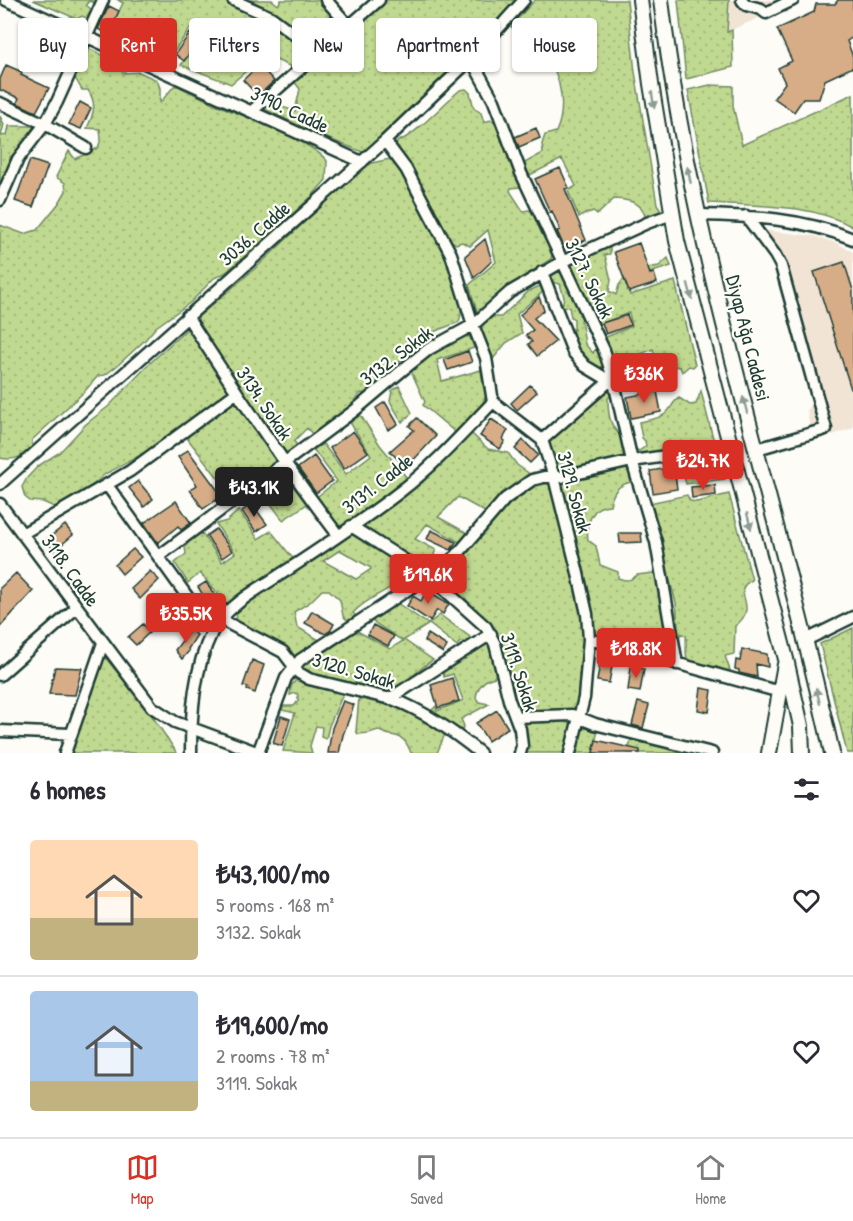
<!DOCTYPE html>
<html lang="en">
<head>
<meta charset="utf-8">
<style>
  :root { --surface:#fff; --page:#f7f7f7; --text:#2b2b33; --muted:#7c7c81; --line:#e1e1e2; --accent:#d93025 }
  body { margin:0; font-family:"Patrick Hand",sans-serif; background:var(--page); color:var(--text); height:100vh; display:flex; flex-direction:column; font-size:22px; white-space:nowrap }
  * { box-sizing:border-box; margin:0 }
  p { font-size:20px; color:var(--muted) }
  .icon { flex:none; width:33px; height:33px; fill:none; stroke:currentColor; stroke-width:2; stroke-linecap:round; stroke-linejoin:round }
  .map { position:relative; height:753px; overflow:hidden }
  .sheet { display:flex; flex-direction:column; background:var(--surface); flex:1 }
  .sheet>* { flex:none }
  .top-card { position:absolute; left:18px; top:18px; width:818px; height:54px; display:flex; gap:12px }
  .price { position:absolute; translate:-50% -51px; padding:0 14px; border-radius:6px; background:var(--accent); color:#fff; font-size:20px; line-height:39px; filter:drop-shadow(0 2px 3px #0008) }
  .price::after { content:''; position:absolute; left:50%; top:36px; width:18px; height:14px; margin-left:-9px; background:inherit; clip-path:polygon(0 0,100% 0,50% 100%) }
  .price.on { background:#222; color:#fff }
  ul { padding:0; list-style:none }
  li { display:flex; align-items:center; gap:18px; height:150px; padding:0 30px }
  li+li { border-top:2px solid var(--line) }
  li span { display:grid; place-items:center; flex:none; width:168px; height:120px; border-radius:6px; color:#555 }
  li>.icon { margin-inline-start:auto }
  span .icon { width:72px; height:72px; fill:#fffc; stroke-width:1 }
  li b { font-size:26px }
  h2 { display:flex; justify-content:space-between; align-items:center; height:72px; padding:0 30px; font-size:26px }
  .chip { padding:0 21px; border-radius:6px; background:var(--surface); box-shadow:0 2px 4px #0004; font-size:21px; line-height:54px }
  .chip.on { background:var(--accent); color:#fff }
  .menu { display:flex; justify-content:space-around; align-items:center; height:84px; border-top:2px solid var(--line); background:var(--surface); font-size:16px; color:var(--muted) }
  .menu a { display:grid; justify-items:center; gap:3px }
  .menu .on { color:var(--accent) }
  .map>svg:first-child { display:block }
  .built { fill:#f1e4d5 }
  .grass { fill:url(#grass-dots); stroke:#708b62; stroke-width:1.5; fill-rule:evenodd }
  .building { fill:#d6ad87; stroke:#1f3d34; stroke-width:1.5 }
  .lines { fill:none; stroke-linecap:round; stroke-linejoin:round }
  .minor-casing { stroke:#1f3d34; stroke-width:15 }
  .major-casing { stroke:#1f3d34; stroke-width:18 }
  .minor { stroke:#fdfcf7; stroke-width:10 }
  .major { stroke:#fdfcf7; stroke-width:14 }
  .oneway { fill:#8e9c96 }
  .labels { text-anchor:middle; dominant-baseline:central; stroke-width:4.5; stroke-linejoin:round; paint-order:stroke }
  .street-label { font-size:20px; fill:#1f3d34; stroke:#fdfcf7 }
</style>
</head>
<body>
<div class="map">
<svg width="853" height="753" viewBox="0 0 853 753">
  <defs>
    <pattern id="grass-dots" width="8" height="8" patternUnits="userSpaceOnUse" patternTransform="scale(1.5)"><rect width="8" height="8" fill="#c0d990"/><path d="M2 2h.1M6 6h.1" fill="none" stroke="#a5bb7d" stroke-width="1.8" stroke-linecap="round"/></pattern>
  </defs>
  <rect width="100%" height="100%" fill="#fdfcf7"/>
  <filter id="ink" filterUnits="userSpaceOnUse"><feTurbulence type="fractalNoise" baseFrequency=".0167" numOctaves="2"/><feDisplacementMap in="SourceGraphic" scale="12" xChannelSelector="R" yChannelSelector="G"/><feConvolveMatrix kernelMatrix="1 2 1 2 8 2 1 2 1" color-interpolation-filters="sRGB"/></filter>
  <g filter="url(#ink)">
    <path class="built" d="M729,0H798L727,32Z
      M744,225L759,226L763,230L814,236L837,243L853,252V428L814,441L812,440L807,411L812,403L770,257Z"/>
    <path class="grass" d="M33,0H96L95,3L89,1L86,5L92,10L87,18L82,16L77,19Z
      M118,0H224L266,17L309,51L292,67L265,55L231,84L181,65L205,33L191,27L168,60L107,36L123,3Z
      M239,0H272L278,5L281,0H320L342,25L319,45L315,44Z
      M387,0H518L448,77L365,153L319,135L264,109L269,103L295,111L300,89L293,80Z
      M535,0H627L635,72L657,204L661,210L657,214L646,218C644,215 644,211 642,209C637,201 622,199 614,199L597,215L593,211L579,217L568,191L576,186L562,159L528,176L525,174L521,165L543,153L542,144L545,135L556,132C569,103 558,62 534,41C527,34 517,35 511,26Z
      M678,0H729L727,32L732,30L733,67L686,79Z
      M87,48C91,49 117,62 118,64C121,67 121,71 123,73L139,72L157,80L160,88V103L174,86H178C192,93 206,100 220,106C245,117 312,141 327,161L326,180L311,197L261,243L225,273L214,278L191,302L156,327L145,340L118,365L105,375L98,376L84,392L32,440V447C23,457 15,461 0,458V225L24,234L37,230L59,203L66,191L65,183L56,177L69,151L75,159L98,148L101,139L100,129L87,128C94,114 97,103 88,90H82L74,76Z
      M710,85L733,86V106L742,145L853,94V227C809,203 757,206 709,203L688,90Z
      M466,89L470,93L474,108L481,113L484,122L491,120L497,123L521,183L520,187L511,188L510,191L523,211L529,210L535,213L552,254L551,259L519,280L518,283L481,313L477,312L469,285L496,262L488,230L470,246L462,242L456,244L451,241L448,232L440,222L428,199L396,144L398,141C414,137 445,102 460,90Z
      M0,116L4,124L1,136L7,135L9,126H34L20,149L10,157V165L0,192Z
      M390,159L397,161C422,204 454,260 461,309C462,313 460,318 459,322L423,336L388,374L366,394L361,393L354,400L357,404L313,435L307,428L294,441L298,447L289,453H283L198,328V317L259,265L362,168L372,163Z
      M610,246V254L605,255L611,280L609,291L616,295L619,285L625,277L641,269L659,266L668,258L671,266L625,281L630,295L675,281L695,365L693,367L689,366L682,372L680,367L676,366L672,370L671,377L662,380L653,349L619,363L617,360L614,362L612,361L604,338L632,326L629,313L597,325L568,266L570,262Z
      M559,270L562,271L585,318L581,320L585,344L593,353L598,346L605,367L603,371C584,360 573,347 568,326L574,330V319L571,317L569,307L562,306L564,297L560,284L551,282L552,273Z
      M542,285L545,290L517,314L522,333L506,343L493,359L486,342L479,332L481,325L493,317H501L529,291Z
      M187,329L191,331L224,380L228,389L227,393L156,447L105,474L93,485L67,502L54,507L43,502L30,501L25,497L22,487L27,478L38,466L60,452L86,424L109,406L150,363Z
      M462,336L470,337L474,348L437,360L442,381L481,370C483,377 486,386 486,394C486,404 463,426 455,432L423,405L425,402L411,371L436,350Z
      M399,386L412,413L402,422L390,401L392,391Z
      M604,391H608L612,395L608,398C608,411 609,425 619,434H623L625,456L623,460L561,473L558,471L548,440Z
      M701,391L714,442L711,445L640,457L634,453L632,446L639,451L646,446L645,441L642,438L639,422C648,420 659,419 665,414C672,409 672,402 679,398L690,405L696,404Z
      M234,400L276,460L275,466L233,497L187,438L199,424Z
      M359,413L380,445L407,478L393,491L340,530L314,499L337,481L313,449L323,444L346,474L371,455L349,421Z
      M471,433L488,449L508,453L517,465L530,474L534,472L487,513L458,497L438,517L469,534L461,543L427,524L415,539L436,550L434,554L437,560L439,559L441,561L437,566L426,569L365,530L366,524L462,440L468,438Z
      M716,452L720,454L725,479L686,484L679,458Z
      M625,468L629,470L631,482C618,485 613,491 610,505C591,505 586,525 588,540L596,546L600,565L618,572V578C626,581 631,581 637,575L653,573L657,577L672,656L631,648L627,643L619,642L617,643L596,636L593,628L560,486L565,480Z
      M283,472L307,504L283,520L259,488Z
      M542,481L549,483L551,487L583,619L585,642L580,695L577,706L572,711L521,712L516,708L523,702L517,689L508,692L506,678L475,612L466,599L439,581L438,574L517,497L533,483Z
      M729,494L752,580C728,591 762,605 735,626L734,654L725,656L731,673L715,666L710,669C681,660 687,663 686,635L682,634L679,636L676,603L649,503L687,495L690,501L697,502Z
      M239,510L258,539L271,531L295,561L227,605L200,573L188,583L175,563L186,554L185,547L193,537L202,533L222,562L235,553L216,524L227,521Z
      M351,534L414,571L413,577L406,575C392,591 368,596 353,613L356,616L349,622L343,616L340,600L329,590H322L310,602L294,612L297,627L321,641L296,657L293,656C277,640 256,633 237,622L236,612L246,600L291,575ZM340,550L371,568V569L356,579L323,561Z
      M397,603L428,624L440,615L470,637L467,642H460L457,646L429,624L404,640L433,660C418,669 408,683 392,691C376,698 318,677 301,669L312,657L321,655L357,631L390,649L403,641L370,620Z
      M853,628V753H847L820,644Z
      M487,640L491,644L496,673L495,677C484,679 477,687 476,698L479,702L489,704L461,719L464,726L462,729H458L430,712L436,706L437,711L463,700L453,674L444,677L442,668Z
      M104,656L148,710L177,753H70Z
      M296,680L343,694L329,726L326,739L321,737L322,727L316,726L310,746L312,753L283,751L295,713L282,710L283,706H294L298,701V695L295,693L290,695L291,686Z
      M359,698C397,705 414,711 445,734L437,753H411C402,729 394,740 378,730L369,733L358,734L356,731Z
      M568,719L573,721L566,753H523L526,722Z
      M585,727L594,731L598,730L593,753H574L578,737Z
      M631,739L689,753H628Z"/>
    <path class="building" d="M838,0H853V37L847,41L853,57V67L825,80L819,99H803L794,112L774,98L785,83L778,68L792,61L777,29L814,12L816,4H835Z
      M109,6L119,11L108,34L98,29Z
      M190,33L200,40L184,61L175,54Z
      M6,65L22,72L21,75L49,88L36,112L17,103L19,98L0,90V79Z
      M259,65L274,81L258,96L243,80Z
      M80,102L91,108L81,129L69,124Z
      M536,128L540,138L519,147L515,137Z
      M30,160L48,166L33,207L15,201Z
      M560,168L569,188L565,189L586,240L565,249L557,231L560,230L552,211L550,212L535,179Z
      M485,239L492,261L474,278L465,256Z
      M639,243L650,274L654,273L657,283L629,292L614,252Z
      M844,262L853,290V389H851L814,272Z
      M539,297L544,310L534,318L556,341L537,356L528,344L532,342L526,335L533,330L520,315Z
      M627,315L631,325L606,334L602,323Z
      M468,351L472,362L448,370L444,360Z
      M646,355L650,366L622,378L618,367Z
      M530,385L537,392L517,410L511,403Z
      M657,391L661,412L631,418L627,397Z
      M385,402L398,424L388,430L376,408Z
      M417,418L436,436L406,468L390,451L414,430L409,426Z
      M491,419L508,430L503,439L505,441L500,449L480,436Z
      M353,431L368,452L344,469L330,448Z
      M523,440L538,455L530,463L515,449Z
      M188,450L222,496L203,509L190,490L197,485L178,457Z
      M314,456L332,481L316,493L298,468Z
      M674,467L677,489L653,493L650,471Z
      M138,481L153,499L144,507L129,488Z
      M715,485L716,495L692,498L691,487Z
      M176,501L191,523L181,530L178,526L158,543L144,523Z
      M252,504L267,524L256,532L242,511Z
      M65,525L73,535L54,551L46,540Z
      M216,529L232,551L222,558L206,536Z
      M431,530L456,542L451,550L427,539Z
      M619,533H641L642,542L620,543Z
      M133,549L141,557L122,574L115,565Z
      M150,571L159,580L140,599L131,589Z
      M16,573L33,591L0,627V588Z
      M206,582L219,602L211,608L198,587Z
      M427,590L449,604L443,614L437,610L430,621L407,606L413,596L421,601Z
      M312,611L334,624L330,631L325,634L305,623Z
      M143,624L150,632L136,645L128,637Z
      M373,625L394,636L388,646L368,635Z
      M190,630L197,635L188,649L189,651L182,659L175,650Z
      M428,634L447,646L443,653L424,641Z
      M742,649L767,654L768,667L756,664L757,677L739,673V670L735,669L736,660L740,661Z
      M601,658L613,661L609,683L597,681Z
      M252,660L264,665L255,693L247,690L248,687L243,686Z
      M55,667L82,668L75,695L49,694Z
      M631,667L644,669L640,692L628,690Z
      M452,678L459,701L438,708L431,685Z
      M701,688L712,690L709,712L698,710Z
      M343,701L354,705L343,735L339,753H328L332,728Z
      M638,702L649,705L643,728L632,725Z
      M497,710L508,728L488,741L476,723Z
      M281,716L290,719L282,746L273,743Z
      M596,740L640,750V753H593Z"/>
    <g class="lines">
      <g class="minor-casing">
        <path id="minor" d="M6,0L362,162
          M233,0L271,17L319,53
          M326,0L349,26
          M742,0L746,5L761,9L766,13L793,0
          M471,59L494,101L521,173L604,350L613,378L632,461L656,542L677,664
          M0,103L45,124L86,148
          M252,111L379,0
          M385,141L406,169L451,254L473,325L486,358L493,402L542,440L554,477L577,569L587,614L589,639L584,698L570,753
          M0,200L18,159L45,124L57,102L103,0
          M698,215C752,216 802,218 853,239
          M746,216L775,255L781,266L826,429L757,449
          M542,272L573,352L585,366L610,381
          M187,316C235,391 284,464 338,535
          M542,440L613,378
          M0,484L385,141L471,59L524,0
          M107,485L212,631
          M0,504L152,707L175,722L259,753
          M351,526L428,575L486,627L495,644L509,700L520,729L522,746L520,753
          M22,534L130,471L236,393
          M159,556L354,411L405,368L429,349L473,325L510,292L562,262L647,223L672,214
          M222,620L283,652L299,673L309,679L395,700C426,712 454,732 480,753
          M589,639L780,692
          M804,641L853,617
          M0,675L76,608
          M389,699L491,634
          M516,717L572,715L595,724L712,753
          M0,731L70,734
          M65,753L103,643
          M191,753C191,713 194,669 212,632C224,607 266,584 289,569C327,544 365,519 401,491C435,465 464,432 493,402
          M258,753L286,678L300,660L441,568L456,556L505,499L532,480L544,477H562L632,461L729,447"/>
      </g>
      <g class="major-casing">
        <path id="major" d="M640,0L651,84L677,241L786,659L801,726L802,753
          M661,0C692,256 777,502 832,753
          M769,753L785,664"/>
      </g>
      <use href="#minor" class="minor"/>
      <use href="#major" class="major"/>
    </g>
    <defs><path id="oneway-solid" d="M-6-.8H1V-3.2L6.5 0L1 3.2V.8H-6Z" transform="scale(1.5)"/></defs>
    <g class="oneway">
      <use href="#oneway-solid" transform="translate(653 100) rotate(81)"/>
      <use href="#oneway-solid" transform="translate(689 175) rotate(-102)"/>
      <use href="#oneway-solid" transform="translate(690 291) rotate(75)"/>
      <use href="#oneway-solid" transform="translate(745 405) rotate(-105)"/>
      <use href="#oneway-solid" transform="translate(749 521) rotate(75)"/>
      <use href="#oneway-solid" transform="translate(818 696) rotate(-104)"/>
    </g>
  </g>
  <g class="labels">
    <g class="street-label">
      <text transform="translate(290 109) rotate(25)">3190. Cadde</text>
      <text transform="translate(254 233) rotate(-41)">3036. Cadde</text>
      <text transform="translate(590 278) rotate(64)">3127. Sokak</text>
      <text transform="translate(749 338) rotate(76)">Diyap Ağa Caddesi</text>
      <text transform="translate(396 355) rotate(-37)">3132. Sokak</text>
      <text transform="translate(265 403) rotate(56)">3134. Sokak</text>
      <text transform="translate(377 483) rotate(-38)">3131. Cadde</text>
      <text transform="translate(575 492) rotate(75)">3129. Sokak</text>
      <text transform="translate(71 570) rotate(54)">3118. Cadde</text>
      <text transform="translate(354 670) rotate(16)">3120. Sokak</text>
      <text transform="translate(520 672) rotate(72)">3119. Sokak</text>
    </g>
  </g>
</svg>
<b class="price" style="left:644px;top:404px">₺36K</b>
<b class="price" style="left:703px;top:491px">₺24.7K</b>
<b class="price on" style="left:254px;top:518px">₺43.1K</b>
<b class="price" style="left:428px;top:605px">₺19.6K</b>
<b class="price" style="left:186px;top:644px">₺35.5K</b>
<b class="price" style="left:636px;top:679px">₺18.8K</b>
<div class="top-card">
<a class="chip">Buy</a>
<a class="chip on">Rent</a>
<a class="chip">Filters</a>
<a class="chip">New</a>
<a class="chip">Apartment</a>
<a class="chip">House</a>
</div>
</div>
<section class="sheet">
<h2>6 homes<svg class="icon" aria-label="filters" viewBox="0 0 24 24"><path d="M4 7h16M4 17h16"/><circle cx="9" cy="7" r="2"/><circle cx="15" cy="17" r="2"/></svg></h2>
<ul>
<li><span style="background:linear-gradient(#ffd9b3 65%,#c2b280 0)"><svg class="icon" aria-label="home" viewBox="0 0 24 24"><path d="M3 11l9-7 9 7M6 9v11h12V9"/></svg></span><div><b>₺43,100/mo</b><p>5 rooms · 168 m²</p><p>3132. Sokak</p></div><svg class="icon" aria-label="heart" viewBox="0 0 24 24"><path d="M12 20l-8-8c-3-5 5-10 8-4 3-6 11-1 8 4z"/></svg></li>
<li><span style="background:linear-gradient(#a9c7e8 75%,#c2b280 0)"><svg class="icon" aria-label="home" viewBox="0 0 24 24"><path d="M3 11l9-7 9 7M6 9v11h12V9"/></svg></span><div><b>₺19,600/mo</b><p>2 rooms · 78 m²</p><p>3119. Sokak</p></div><svg class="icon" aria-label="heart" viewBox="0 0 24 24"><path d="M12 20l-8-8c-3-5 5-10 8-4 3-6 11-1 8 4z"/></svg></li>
</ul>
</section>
<nav class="menu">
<a class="on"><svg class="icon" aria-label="map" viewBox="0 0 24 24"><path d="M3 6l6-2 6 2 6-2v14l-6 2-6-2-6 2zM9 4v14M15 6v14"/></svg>Map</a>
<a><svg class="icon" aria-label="saved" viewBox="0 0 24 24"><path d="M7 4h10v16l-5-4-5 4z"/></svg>Saved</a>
<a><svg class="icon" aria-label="home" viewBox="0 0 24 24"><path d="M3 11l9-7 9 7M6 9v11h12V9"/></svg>Home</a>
</nav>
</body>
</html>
